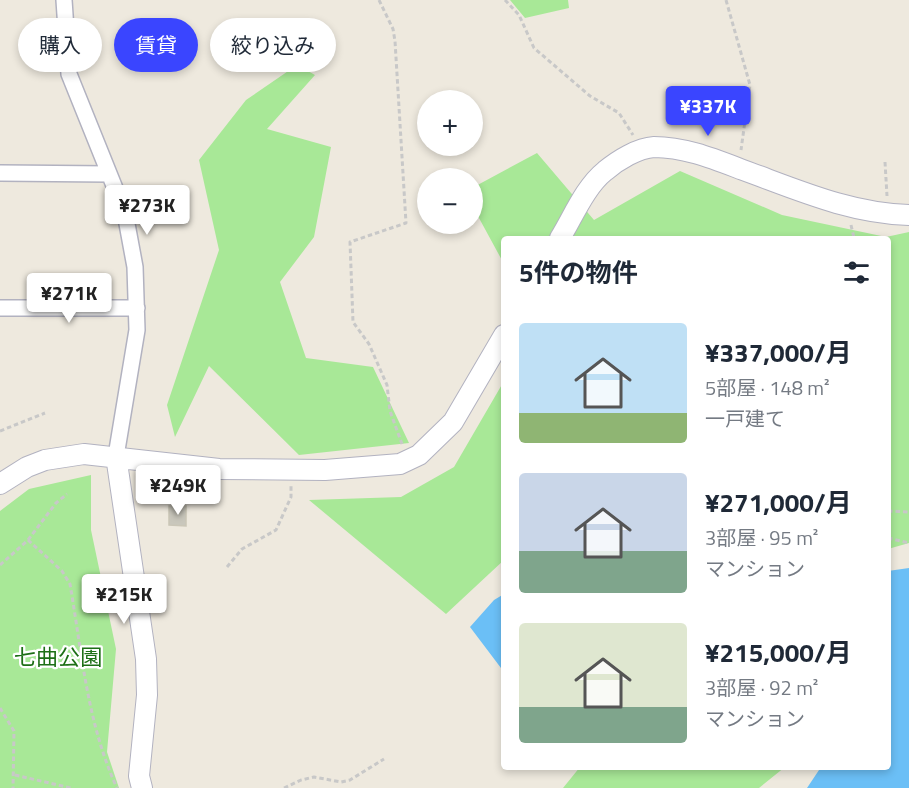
<!DOCTYPE html>
<html lang="ja">
<head>
<meta charset="utf-8">
<style>
  :root { --surface:#fff; --page:#f6f6f7; --text:#1f2937; --muted:#747a83; --accent:#3a45ff }
  body { margin:0; font-family:"Titillium Web","Noto Sans JP",sans-serif; background:var(--page); color:var(--text); height:100vh; display:flex; flex-direction:column; font-size:22px; white-space:nowrap }
  * { box-sizing:border-box; margin:0 }
  p { font-size:20px; color:var(--muted) }
  .icon { flex:none; width:33px; height:33px; fill:none; stroke:currentColor; stroke-width:2; stroke-linecap:round; stroke-linejoin:round }
  .map { position:relative; flex:1; overflow:hidden }
  .drawer { position:absolute; left:501px; top:236px; width:390px; height:534px; display:flex; flex-direction:column; background:var(--surface); border-radius:6px; box-shadow:0 3px 9px #0003 }
  .drawer>* { flex:none }
  .banner { position:absolute; left:18px; top:18px; width:393px; height:54px; display:flex; gap:12px }
  .tools { position:absolute; left:417px; top:90px; display:grid; gap:12px }
  .tools a { display:grid; place-items:center; width:66px; height:66px; border-radius:50%; background:var(--surface); box-shadow:0 3px 9px #0003; font-size:30px }
  .price { position:absolute; translate:-50% -51px; padding:0 14px; border-radius:6px; background:#fff; color:#222; font-size:20px; line-height:39px; filter:drop-shadow(0 2px 3px #0008) }
  .price::after { content:''; position:absolute; left:50%; top:36px; width:18px; height:14px; margin-left:-9px; background:inherit; clip-path:polygon(0 0,100% 0,50% 100%) }
  .price.current { background:var(--accent); color:#fff }
  ul { padding:0; list-style:none }
  li { display:flex; align-items:center; gap:18px; height:150px; padding:0 18px }
  li span { display:grid; place-items:center; flex:none; width:168px; height:120px; border-radius:6px; color:#555 }
  li>.icon { margin-inline-start:auto }
  span .icon { width:72px; height:72px; fill:#fffc; stroke-width:1 }
  li b { font-size:26px }
  h2 { display:flex; justify-content:space-between; align-items:center; height:72px; padding:0 18px; font-size:26px }
  .pill { padding:0 21px; border-radius:27px; background:var(--surface); box-shadow:0 3px 9px #0003; font-size:21px; line-height:54px }
  .pill.current { background:var(--accent); color:#fff }
  .map>svg:first-child { display:block }
  .green { fill:#a8e897 }
  .water { fill:#6bbff6 }
  .building { fill:#c9c7bc; stroke:#cac6b7; stroke-width:1.5 }
  .lines { fill:none; stroke-linecap:round; stroke-linejoin:round }
  .minor-casing { stroke:#b2b2c0; stroke-width:18 }
  .tertiary-casing { stroke:#b2b2c0; stroke-width:22 }
  .path { stroke:#c8c8c8; stroke-width:3; stroke-dasharray:4.5 3; stroke-linecap:butt }
  .minor { stroke:#fff; stroke-width:15 }
  .tertiary { stroke:#fff; stroke-width:20 }
  .labels { text-anchor:middle; dominant-baseline:central; stroke-width:4.5; stroke-linejoin:round; paint-order:stroke }
  .park-label { font-size:22px; fill:#1d6f16; stroke:#fff }
</style>
</head>
<body>
<div class="map">
<svg width="909" height="788" viewBox="0 0 909 788">
  <rect width="100%" height="100%" fill="#eee9de"/>
  <path class="green" d="M510,0H568L569,8L525,18Z
    M297,65L315,75L267,129L331,147L314,237L280,282L306,358L373,367L409,443L299,455L209,366L175,437L167,405L219,250L199,160L246,100Z
    M537,153L594,220L680,171L782,215L886,237L909,232V543L888,549V238H504V264L473,207L472,188Z
    M504,381V560L446,614L309,500L401,497L454,467Z
    M91,475V530L116,649L107,752L119,788H0V511L29,489Z
    M580,767V766L785,767L759,788H563Z"/>
  <path class="water" d="M909,568V788H807L821,767L888,766V571Z
    M504,594V672L470,627L494,600Z"/>
  <path class="building" d="M169,506H186V526L169,525Z"/>
  <g class="lines">
    <g class="minor-casing">
      <path id="minor" d="M64,0L69,74L125,213L135,267L137,330L116,456
        M0,173L109,174
        M0,308H137"/>
    </g>
    <g class="tertiary-casing">
      <path id="tertiary" d="M560,238C573,217 585,187 605,171C618,160 638,148 654,147C685,147 714,159 743,170C798,190 849,213 909,215
        M116,456L146,659L147,695L139,776L142,788
        M0,484L27,467L45,460L84,454L219,469L325,470L400,464L419,455L453,422L504,335"/>
    </g>
    <path class="path" d="M379,0L393,29L395,41L406,223L350,242L353,322L369,344L387,385L390,411L402,444
      M505,0L519,15L534,48L590,96L619,113L633,135
      M726,0L750,85L741,150
      M885,162L887,196
      M851,225L854,238
      M0,431L45,413
      M888,511L909,512
      M888,538L909,543
      M28,540L62,571L70,584C82,653 87,723 117,788
      M0,565L28,540L56,503L67,494
      M227,567L242,549L276,530L291,497V486
      M0,708L14,731L13,788
      M15,775L71,788
      M284,788L301,780L314,777L341,782L350,780L384,759"/>
    <use href="#minor" class="minor"/>
    <use href="#tertiary" class="tertiary"/>
  </g>
  <g class="labels">
    <g class="park-label">
      <text x="58" y="657">七曲公園</text>
    </g>
  </g>
</svg>
<div class="tools">
<a>+</a>
<a>−</a>
</div>
<b class="price current" style="left:708px;top:137px">¥337K</b>
<b class="price" style="left:147px;top:236px">¥273K</b>
<b class="price" style="left:69px;top:324px">¥271K</b>
<b class="price" style="left:178px;top:516px">¥249K</b>
<b class="price" style="left:124px;top:625px">¥215K</b>
<div class="banner">
<a class="pill">購入</a>
<a class="pill current">賃貸</a>
<a class="pill">絞り込み</a>
</div>
<section class="drawer">
<h2>5件の物件<svg class="icon" aria-label="filters" viewBox="0 0 24 24"><path d="M4 7h16M4 17h16"/><circle cx="9" cy="7" r="2"/><circle cx="15" cy="17" r="2"/></svg></h2>
<ul>
<li><span style="background:linear-gradient(#bfe0f5 75%,#8fb573 0)"><svg class="icon" aria-label="home" viewBox="0 0 24 24"><path d="M3 11l9-7 9 7M6 9v11h12V9"/></svg></span><div><b>¥337,000/月</b><p>5部屋 · 148 m²</p><p>一戸建て</p></div></li>
<li><span style="background:linear-gradient(#c9d6e8 65%,#7fa58c 0)"><svg class="icon" aria-label="home" viewBox="0 0 24 24"><path d="M3 11l9-7 9 7M6 9v11h12V9"/></svg></span><div><b>¥271,000/月</b><p>3部屋 · 95 m²</p><p>マンション</p></div></li>
<li><span style="background:linear-gradient(#dfe7d0 70%,#7fa58c 0)"><svg class="icon" aria-label="home" viewBox="0 0 24 24"><path d="M3 11l9-7 9 7M6 9v11h12V9"/></svg></span><div><b>¥215,000/月</b><p>3部屋 · 92 m²</p><p>マンション</p></div></li>
</ul>
</section>
</div>
</body>
</html>
